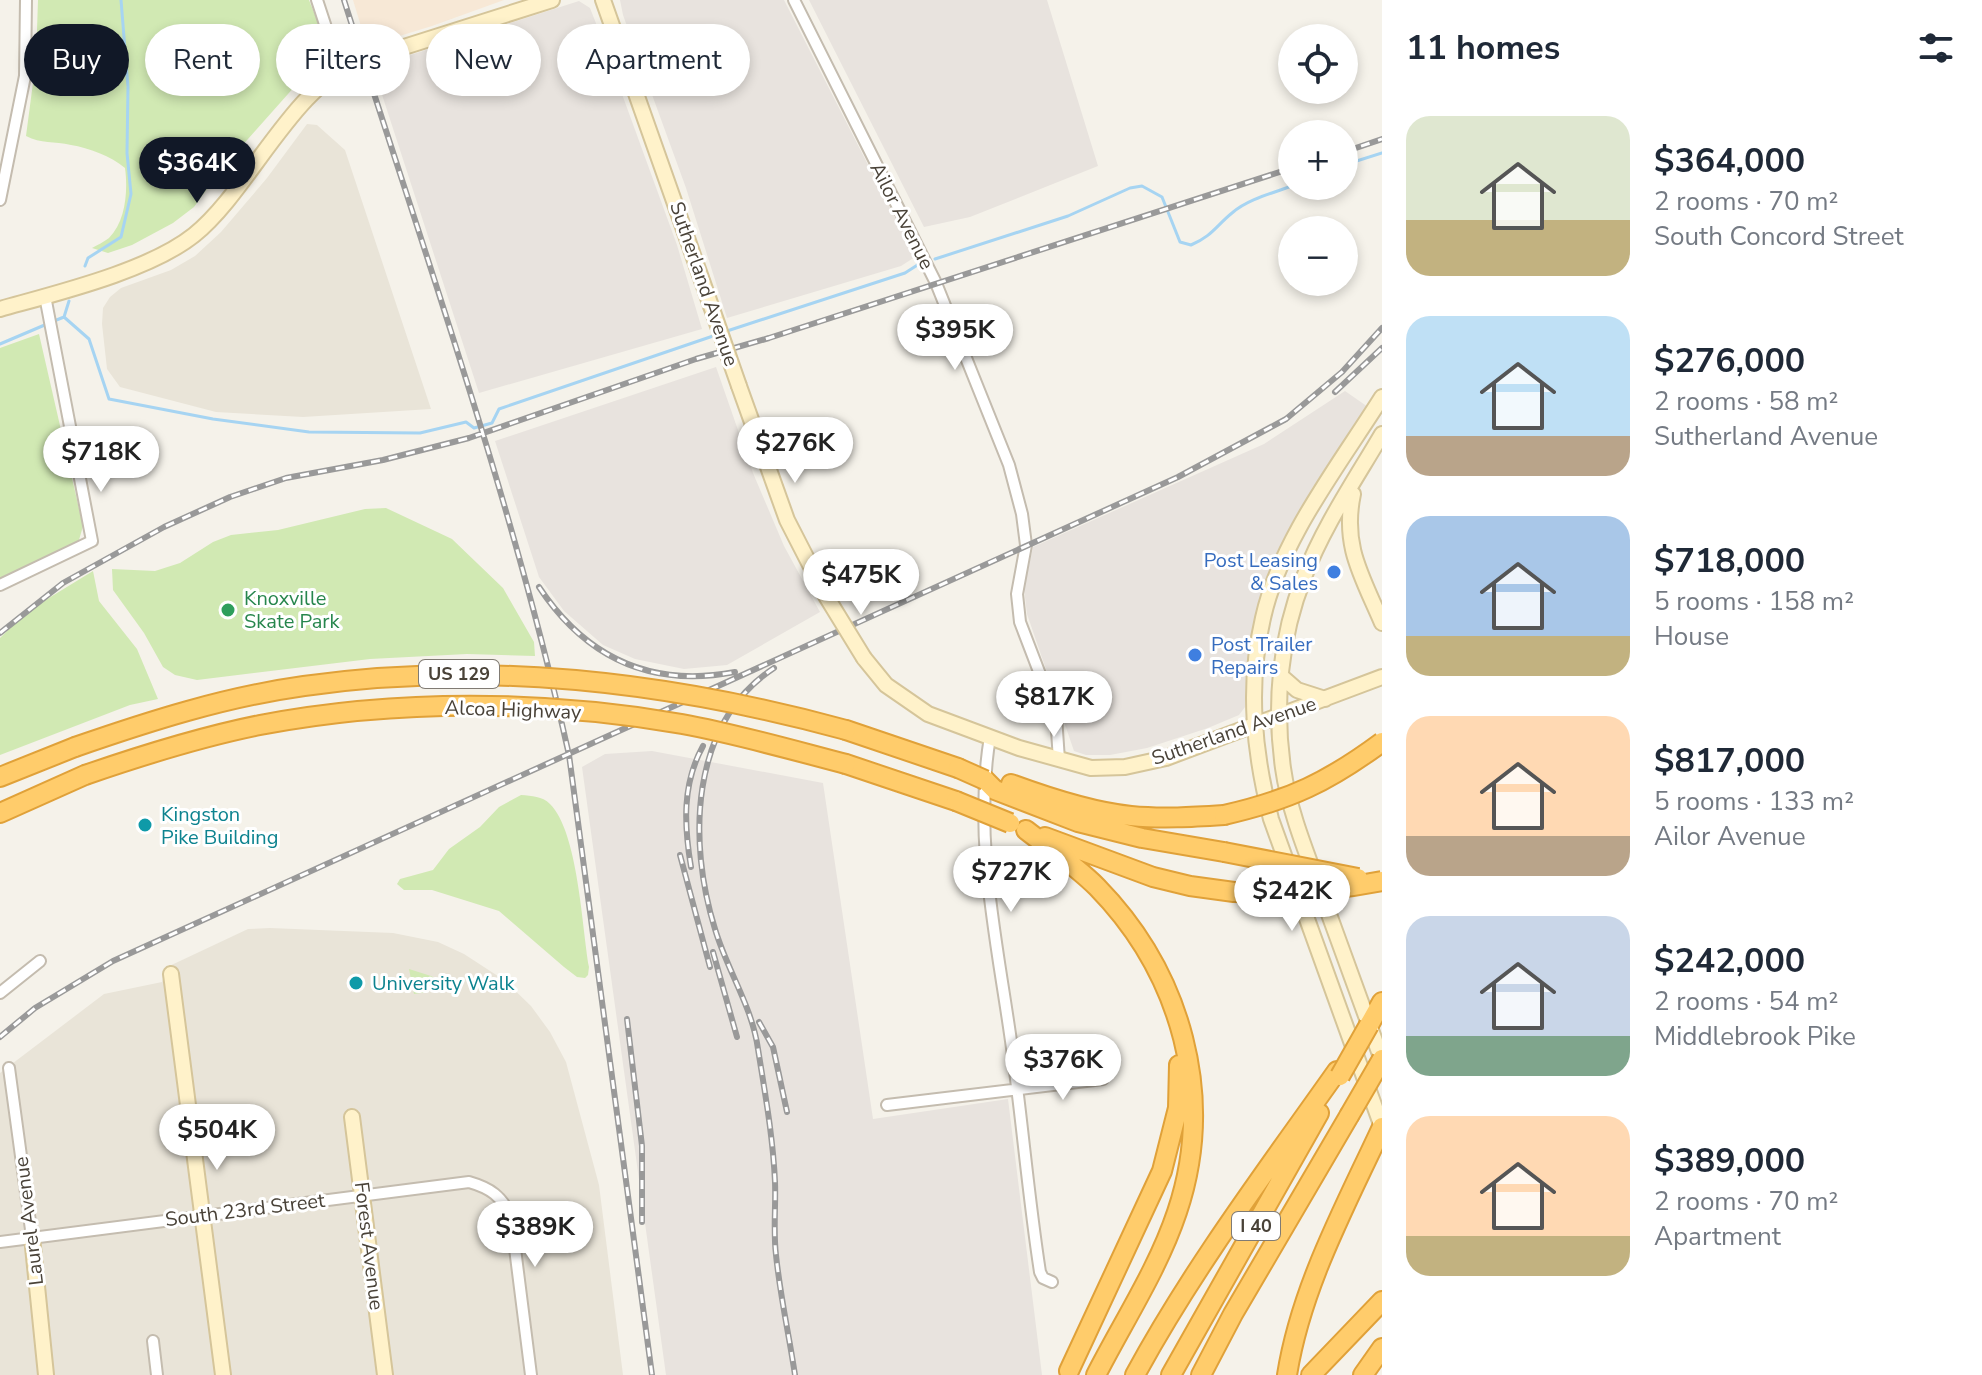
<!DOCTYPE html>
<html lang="en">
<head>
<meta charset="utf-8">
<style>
  :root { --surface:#fff; --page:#f2f2f3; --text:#1f2937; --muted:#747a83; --accent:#111827 }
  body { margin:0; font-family:"Nunito Sans",sans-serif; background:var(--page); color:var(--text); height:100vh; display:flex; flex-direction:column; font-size:30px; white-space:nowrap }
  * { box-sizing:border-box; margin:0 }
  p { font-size:26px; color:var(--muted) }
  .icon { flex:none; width:44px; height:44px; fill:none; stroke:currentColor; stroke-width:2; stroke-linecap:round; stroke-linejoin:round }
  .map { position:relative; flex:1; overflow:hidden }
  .drawer { display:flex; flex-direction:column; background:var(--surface); width:600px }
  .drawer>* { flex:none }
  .guide { position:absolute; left:24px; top:24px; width:760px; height:72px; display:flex; gap:16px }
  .controls { position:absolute; left:1278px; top:24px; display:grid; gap:16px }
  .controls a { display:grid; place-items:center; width:80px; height:80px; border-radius:50%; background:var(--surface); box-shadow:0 4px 12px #0003; font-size:40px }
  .price { position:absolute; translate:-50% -68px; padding:0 18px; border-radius:28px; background:#fff; color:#222; font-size:26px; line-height:52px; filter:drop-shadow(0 2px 4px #0008) }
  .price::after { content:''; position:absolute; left:50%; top:48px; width:24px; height:18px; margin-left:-12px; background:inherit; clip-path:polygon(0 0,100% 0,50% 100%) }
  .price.on { background:var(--accent); color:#fff }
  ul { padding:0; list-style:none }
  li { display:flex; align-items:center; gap:24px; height:200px; padding:0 24px }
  li span { display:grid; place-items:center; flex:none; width:224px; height:160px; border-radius:24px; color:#555 }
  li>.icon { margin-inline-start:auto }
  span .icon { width:96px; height:96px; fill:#fffc; stroke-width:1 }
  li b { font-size:34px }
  h2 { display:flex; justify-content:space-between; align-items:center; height:96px; padding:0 24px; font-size:34px }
  .chip { padding:0 28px; border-radius:36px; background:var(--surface); box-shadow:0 4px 12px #0003; font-size:28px; line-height:72px }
  .chip.on { background:var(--accent); color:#fff }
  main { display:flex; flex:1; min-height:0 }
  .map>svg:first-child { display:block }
  .residential { fill:#e9e4d8 }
  .commercial { fill:#f7e8d6 }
  .industrial { fill:#e8e3de }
  .green { fill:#d1e9b3 }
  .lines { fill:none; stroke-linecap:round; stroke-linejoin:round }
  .stream { stroke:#a6d4f2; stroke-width:3 }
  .street-casing { stroke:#c4bcaf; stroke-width:14 }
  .secondary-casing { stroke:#d5c59a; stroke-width:18 }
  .highway-casing { stroke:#e0a139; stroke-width:22 }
  .street { stroke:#fff; stroke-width:10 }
  .secondary { stroke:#fff2ca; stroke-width:14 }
  .highway { stroke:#ffcc6b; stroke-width:18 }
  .rail-casing { stroke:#999; stroke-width:6 }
  .rail { stroke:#fff; stroke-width:3; stroke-dasharray:9; stroke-linecap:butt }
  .secondary-bridge-casing { stroke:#d5c59a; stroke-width:18; stroke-linecap:butt }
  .highway-bridge-casing { stroke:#e0a139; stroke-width:22; stroke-linecap:butt }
  .secondary-bridge { stroke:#fff2ca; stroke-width:14 }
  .highway-bridge { stroke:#ffcc6b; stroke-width:18 }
  .shop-dot { fill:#3f7fe0; stroke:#fff; stroke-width:3 }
  .leisure-dot { fill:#2e9e5b; stroke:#fff; stroke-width:3 }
  .culture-dot { fill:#0f9aa8; stroke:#fff; stroke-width:3 }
  .labels { text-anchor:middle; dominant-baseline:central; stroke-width:6; stroke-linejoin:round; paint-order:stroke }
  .shield { fill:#fff; stroke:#807b74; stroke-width:2 }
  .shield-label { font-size:18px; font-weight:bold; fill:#494238 }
  .street-label { font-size:20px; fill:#494238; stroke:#fff }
  .shop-label { font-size:20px; fill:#366cbe; stroke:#fff; text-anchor:end }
  .leisure-label { font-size:20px; fill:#27864d; stroke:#fff; text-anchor:start }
  .culture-label { font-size:20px; fill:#0d838f; stroke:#fff; text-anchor:start }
</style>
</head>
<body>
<main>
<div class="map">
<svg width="1382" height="1375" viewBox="0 0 1382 1375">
  <rect width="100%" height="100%" fill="#f5f2ea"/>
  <path class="residential" d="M307,124L317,125L345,150L431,409L303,417L216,412L120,387L107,369L102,324L103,308L110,297L121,288L171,270L195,256L221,232L267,178Z
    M270,928L393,933L438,942L464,954L504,980L531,1006L550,1032L566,1062L599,1185L623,1375H0V1073L104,994L162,982L167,967L180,961L248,929Z"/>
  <path class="commercial" d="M353,0H504L432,26L367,46Z"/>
  <path class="industrial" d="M620,0H784L915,257L901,266L727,318L686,188L623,15Z
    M809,0H1047L1098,166L970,217L924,227Z
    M579,1L590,8L599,31L677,245L702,329L479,393L373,67Z
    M716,367L753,473L784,546L820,612L727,665L684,669L635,659L603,645L564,611L539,577L495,441Z
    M1345,391L1368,407L1312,488L1270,574L1256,622L1245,707L1239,715L1208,728L1147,748L1110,755H1086L1074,751L1027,614L1024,589L1033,547L1264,444Z
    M652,751L823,783L873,1119L1008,1099L1042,1375H666L582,767L605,754Z"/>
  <path class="green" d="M38,0H309C315,16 332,48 320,64C317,69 309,73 304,76L223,167L194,207L173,223L132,245L108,253L92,248C97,245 104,242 109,238C126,221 128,190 125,168C111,156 89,148 71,145C54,141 41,144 26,136L36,60Z
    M39,334L83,526L79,540L69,548L0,581V348Z
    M386,508L452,539L503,588L534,642L535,656L467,654L370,659L197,680L175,675L163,667L144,633L113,590L112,569L155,571L180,563L213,542L231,535L278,530L365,509Z
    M93,571L99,601L137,649L158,699L130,705L0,755V638L26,612Z
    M521,795C532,796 542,796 550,804C578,832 582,926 589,967L588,975L585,978L577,977L564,967L499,911L432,890H404L397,884L400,879L433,870L449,849L480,827L499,807Z
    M409,969L431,976L454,989L441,990L435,979L427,980L428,992L414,994Z"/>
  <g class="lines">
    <path class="stream" d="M1344,165L1382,153
      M935,259L1068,216L1130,188L1142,186L1162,197L1180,242L1191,245C1212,236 1216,226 1232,213C1248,199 1273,193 1292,186
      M85,266L88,258L121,237L131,194L127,153L128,87L121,0
      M64,317L89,339L109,399L213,419L309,432L420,433L466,422L474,428L492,423L499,409L716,335
      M54,321L64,317L69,301
      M727,331L905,273L919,264
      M0,344L47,324"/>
    <g class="street-casing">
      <path id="street" d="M317,0L340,70
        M794,0L936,283L1009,465L1022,514L1026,545L1017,594L1020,622L1056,716L1059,760
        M0,200L25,76L26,0
        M0,585L92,541L45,296
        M990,737C973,838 997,941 1011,1041C1022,1118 1028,1195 1040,1272L1043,1278L1052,1282
        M0,993L40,961
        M9,1068L32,1237
        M887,1105L1103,1079
        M0,1242L469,1182C490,1188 502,1196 511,1217L531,1375
        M153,1341L157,1375"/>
    </g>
    <g class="secondary-casing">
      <path id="secondary" d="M603,0L711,306
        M0,309C57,293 149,271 194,235C251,189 293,83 363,60L552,0
        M739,386L787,520L826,596
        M1382,397C1340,464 1280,540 1263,618C1247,686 1254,753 1271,819L1382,1127
        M1382,434C1355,480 1323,527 1304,577C1280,637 1274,704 1283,768C1289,811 1307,854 1322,895C1342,950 1362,1005 1382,1060
        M1353,494C1342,546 1362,576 1382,623
        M864,658L886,685L928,714L1019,748L1091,768L1125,767L1166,758L1382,677
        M1281,676L1297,690L1325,699
        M171,974L223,1375
        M352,1117L385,1375
        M32,1237L46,1375"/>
    </g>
    <g class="highway-casing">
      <path id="highway" d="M846,730L958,768
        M846,764L956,801
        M0,777L75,747
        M985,780L995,790L1078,822L1142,838L1224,852
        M1011,784C1049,798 1091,812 1131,816C1162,819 1193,817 1224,815
        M0,813L85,775
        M1026,830C1049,848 1075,865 1097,887C1181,973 1216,1096 1177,1212C1158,1269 1123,1322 1096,1375
        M1045,837L1153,877L1190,886L1234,892
        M1369,1025L1382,1002
        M1069,1371L1162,1171L1178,1108L1179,1065
        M1135,1375C1193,1268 1267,1170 1337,1071
        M1171,1375L1319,1113
        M1201,1375L1233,1314L1349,1116
        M1287,1375C1301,1287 1345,1207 1382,1127
        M1311,1375L1382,1301
        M1363,1375L1382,1348"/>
    </g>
    <use href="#street" class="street"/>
    <use href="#secondary" class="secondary"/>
    <use href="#highway" class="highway"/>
    <g class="rail-casing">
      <path id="rail" d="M344,0C423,250 512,498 569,755L652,1375
        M1344,152L1382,139
        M1335,392L1382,348
        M539,587C586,658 650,688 735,672
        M0,633L63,583L164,527L230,497L286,478L383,460L469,438L696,359L769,338L1292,168
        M774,668C689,724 688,843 715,929C727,970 752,1006 758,1049C765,1093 773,1137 775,1182C776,1206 773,1230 776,1255C780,1295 789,1335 795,1375
        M680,855L710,967
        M691,867C684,825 682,784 703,746
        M713,952L737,1037
        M627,1019L642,1146V1222
        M759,1022L773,1047L787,1112
        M0,1037L35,1008L113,961L1178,477L1286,419L1342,372L1382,328"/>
    </g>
    <use href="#rail" class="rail"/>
    <g class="secondary-bridge-casing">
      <path id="secondary-bridge" d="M711,306L739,386
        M826,596L864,658"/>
    </g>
    <g class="highway-bridge-casing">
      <path id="highway-bridge" d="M75,747C150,721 225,697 304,686C487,660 670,682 846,730
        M958,768L985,780
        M85,775C143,755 200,737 260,725C396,699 545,700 682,724C737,734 792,750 846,764
        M956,801L1010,823
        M1224,815C1290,800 1328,782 1382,742
        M1224,852L1358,878
        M1234,892C1284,894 1332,891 1382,881
        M1340,1076L1369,1025
        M1349,1116L1382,1059"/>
    </g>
    <use href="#secondary-bridge" class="secondary-bridge"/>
    <use href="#highway-bridge" class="highway-bridge"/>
  </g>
  <g class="shop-dot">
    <circle cx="1334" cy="572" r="8"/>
    <circle cx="1195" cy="655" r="8"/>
  </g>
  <circle class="leisure-dot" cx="228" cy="610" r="8"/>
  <g class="culture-dot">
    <circle cx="145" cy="825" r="8"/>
    <circle cx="356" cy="983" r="8"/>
  </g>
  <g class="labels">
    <g class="shield">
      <rect x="419" y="660" width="80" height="28" rx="6"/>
      <rect x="1232" y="1212" width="48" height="28" rx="6"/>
    </g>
    <g class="shield-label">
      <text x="459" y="674">US 129</text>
      <text x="1256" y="1226">I 40</text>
    </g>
    <g class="street-label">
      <text transform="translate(902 216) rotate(63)">Ailor Avenue</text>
      <text transform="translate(704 284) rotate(71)">Sutherland Avenue</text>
      <text transform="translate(513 710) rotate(2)">Alcoa Highway</text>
      <text transform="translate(1234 731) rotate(-19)">Sutherland Avenue</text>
      <text transform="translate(245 1210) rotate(-7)">South 23rd Street</text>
      <text transform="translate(29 1221) rotate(-97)">Laurel Avenue</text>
      <text transform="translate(369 1246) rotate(83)">Forest Avenue</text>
    </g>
    <g class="shop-label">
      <text x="1318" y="560">Post Leasing<tspan x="1318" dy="23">&amp; Sales</tspan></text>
      <text x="1211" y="644" text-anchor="start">Post Trailer<tspan x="1211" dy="23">Repairs</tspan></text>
    </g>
    <g class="leisure-label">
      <text x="244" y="598">Knoxville<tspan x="244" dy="23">Skate Park</tspan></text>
    </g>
    <g class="culture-label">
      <text x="161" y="814">Kingston<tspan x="161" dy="23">Pike Building</tspan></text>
      <text x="372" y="983">University Walk</text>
    </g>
  </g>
</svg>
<div class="controls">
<a><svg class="icon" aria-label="locate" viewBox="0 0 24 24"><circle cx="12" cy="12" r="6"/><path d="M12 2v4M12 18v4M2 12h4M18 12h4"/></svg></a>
<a>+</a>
<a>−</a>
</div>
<b class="price on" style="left:197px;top:205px">$364K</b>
<b class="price" style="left:955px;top:372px">$395K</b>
<b class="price" style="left:795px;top:485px">$276K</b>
<b class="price" style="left:101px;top:494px">$718K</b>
<b class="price" style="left:861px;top:617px">$475K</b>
<b class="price" style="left:1054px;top:739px">$817K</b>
<b class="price" style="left:1011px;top:914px">$727K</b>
<b class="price" style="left:1292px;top:933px">$242K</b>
<b class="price" style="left:1063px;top:1102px">$376K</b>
<b class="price" style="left:217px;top:1172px">$504K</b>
<b class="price" style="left:535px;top:1269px">$389K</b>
<div class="guide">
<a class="chip on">Buy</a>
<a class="chip">Rent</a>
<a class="chip">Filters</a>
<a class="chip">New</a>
<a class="chip">Apartment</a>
</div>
</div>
<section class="drawer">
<h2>11 homes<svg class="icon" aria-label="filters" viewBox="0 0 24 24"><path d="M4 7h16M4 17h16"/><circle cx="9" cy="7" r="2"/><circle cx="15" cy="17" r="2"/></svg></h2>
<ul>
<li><span style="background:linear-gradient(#dfe7d0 65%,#c2b280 0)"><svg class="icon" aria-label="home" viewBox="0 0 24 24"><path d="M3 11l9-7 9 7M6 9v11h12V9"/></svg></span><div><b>$364,000</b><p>2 rooms · 70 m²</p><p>South Concord Street</p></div></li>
<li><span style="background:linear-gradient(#bfe0f5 75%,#b9a48a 0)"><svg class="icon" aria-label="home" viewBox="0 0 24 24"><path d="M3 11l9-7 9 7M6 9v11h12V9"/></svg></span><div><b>$276,000</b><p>2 rooms · 58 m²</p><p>Sutherland Avenue</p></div></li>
<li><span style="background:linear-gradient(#a9c7e8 75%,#c2b280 0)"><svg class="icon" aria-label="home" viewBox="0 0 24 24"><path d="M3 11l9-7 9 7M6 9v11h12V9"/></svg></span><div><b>$718,000</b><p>5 rooms · 158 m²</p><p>House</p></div></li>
<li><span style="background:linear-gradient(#ffd9b3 75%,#b9a48a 0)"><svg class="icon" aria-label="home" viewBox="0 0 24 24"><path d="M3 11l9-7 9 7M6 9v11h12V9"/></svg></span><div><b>$817,000</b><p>5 rooms · 133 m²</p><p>Ailor Avenue</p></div></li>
<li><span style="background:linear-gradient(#c9d6e8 75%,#7fa58c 0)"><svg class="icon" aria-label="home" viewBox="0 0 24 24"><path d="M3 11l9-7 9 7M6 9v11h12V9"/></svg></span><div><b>$242,000</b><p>2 rooms · 54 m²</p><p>Middlebrook Pike</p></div></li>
<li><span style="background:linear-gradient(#ffd9b3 75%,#c2b280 0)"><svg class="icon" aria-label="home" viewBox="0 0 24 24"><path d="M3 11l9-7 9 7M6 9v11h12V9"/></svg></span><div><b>$389,000</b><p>2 rooms · 70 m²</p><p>Apartment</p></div></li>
</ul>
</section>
</main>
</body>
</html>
